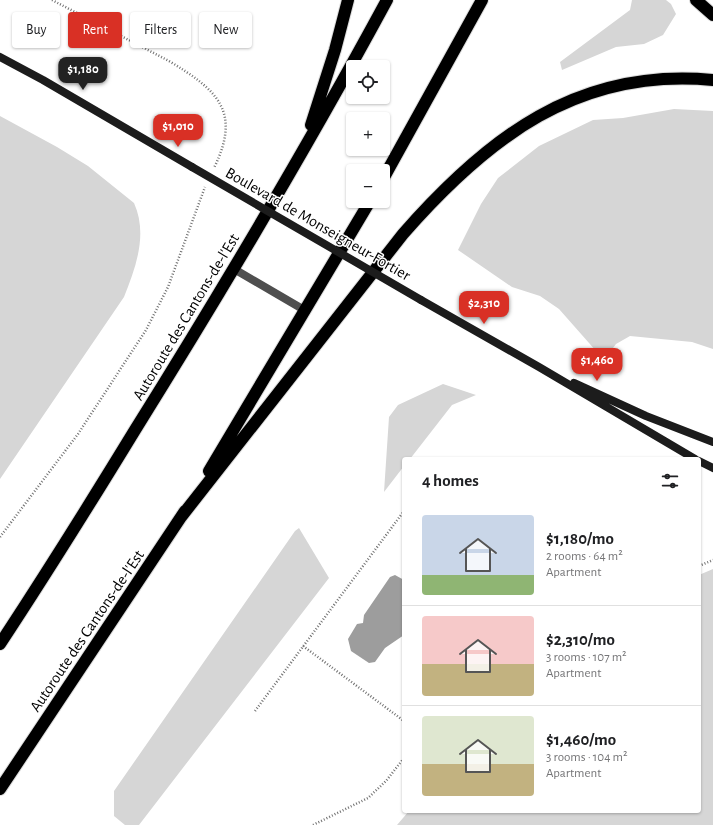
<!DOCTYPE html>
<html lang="en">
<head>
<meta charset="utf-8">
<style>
  :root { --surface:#fff; --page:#f6f6f6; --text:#202124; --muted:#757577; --line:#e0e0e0; --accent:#d93025 }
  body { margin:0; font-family:"Alegreya Sans",sans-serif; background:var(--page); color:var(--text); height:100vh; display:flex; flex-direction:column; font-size:15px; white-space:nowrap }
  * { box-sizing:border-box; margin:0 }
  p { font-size:13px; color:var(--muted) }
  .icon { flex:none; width:22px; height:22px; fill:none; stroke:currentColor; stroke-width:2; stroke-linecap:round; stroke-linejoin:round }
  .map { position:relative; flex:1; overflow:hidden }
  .drawer { position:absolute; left:402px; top:457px; width:299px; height:356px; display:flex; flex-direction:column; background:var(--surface); border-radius:4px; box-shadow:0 1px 3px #0004 }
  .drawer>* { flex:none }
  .hud { position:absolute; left:12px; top:12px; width:330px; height:36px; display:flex; gap:8px }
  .tools { position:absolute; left:346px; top:60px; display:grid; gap:8px }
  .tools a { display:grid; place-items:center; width:44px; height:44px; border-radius:4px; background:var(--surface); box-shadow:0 1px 3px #0004; font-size:20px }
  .price { position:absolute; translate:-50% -34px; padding:0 9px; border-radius:8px; background:var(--accent); color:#fff; font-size:13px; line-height:26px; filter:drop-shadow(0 1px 2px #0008) }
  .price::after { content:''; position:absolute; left:50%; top:24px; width:12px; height:9px; margin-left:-6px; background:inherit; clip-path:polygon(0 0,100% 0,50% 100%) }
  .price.selected { background:#222; color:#fff }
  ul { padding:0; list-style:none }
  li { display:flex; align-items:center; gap:12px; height:100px; padding:0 20px }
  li+li { border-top:1px solid var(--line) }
  li span { display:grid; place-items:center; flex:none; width:112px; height:80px; border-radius:4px; color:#555 }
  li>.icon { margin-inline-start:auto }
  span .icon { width:48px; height:48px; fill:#fffc; stroke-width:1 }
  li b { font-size:17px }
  h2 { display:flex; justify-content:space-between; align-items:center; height:48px; padding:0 20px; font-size:17px }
  .tag { padding:0 14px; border-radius:4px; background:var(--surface); box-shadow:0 1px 3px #0004; font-size:14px; line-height:36px }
  .tag.selected { background:var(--accent); color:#fff }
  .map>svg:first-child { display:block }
  .green { fill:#d6d6d6 }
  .water { fill:#9d9d9d }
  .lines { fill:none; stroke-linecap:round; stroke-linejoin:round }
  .motorway-casing { stroke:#dbdbdb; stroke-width:14 }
  .path { stroke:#717171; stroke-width:2.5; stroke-dasharray:1 2; stroke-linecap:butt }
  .service { stroke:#4f4f4f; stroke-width:8 }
  .secondary { stroke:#1c1c1c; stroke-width:8 }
  .motorway { stroke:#000; stroke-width:12 }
  .secondary-bridge { stroke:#1c1c1c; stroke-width:8 }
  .labels { text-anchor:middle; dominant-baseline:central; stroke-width:3; stroke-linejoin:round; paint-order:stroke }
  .street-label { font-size:16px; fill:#000; stroke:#fff }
</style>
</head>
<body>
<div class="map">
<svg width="713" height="825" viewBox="0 0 713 825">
  <rect width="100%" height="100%" fill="#fff"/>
  <path class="green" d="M632,0H666L671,4L676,14L663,35L644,44L616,47L562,70L560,62L630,10Z
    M674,109L713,111V349L692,342L630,336L616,344L604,360L559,309L540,296L512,287L458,250L481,204L498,178L539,146L593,120L623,118Z
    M0,116L57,147L88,166L134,203C148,234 136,267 124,297L0,479Z
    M443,384L476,395L452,405L410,459H404V466L384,492L389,417L398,405Z
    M299,528L329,578L139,825H125L114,816V791L295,531Z
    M713,569V825H397L409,811H699V575Z"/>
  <path class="water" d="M395,575L404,580V635L385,648L375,662L369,663L351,651L348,639L357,624L363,623L364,615L390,577Z"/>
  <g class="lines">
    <g class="motorway-casing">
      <path id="motorway" d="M696,0L713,15
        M311,125L335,50L348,0
        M383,179L482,0
        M209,471L370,201
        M181,517L403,234C487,138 578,67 713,80
        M0,644C46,574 91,502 135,430C223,289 308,146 387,0
        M0,789L185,511"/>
    </g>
    <path class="path" d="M52,0L169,61C217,90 242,111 214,168
      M0,537L78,434L146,330L168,287L205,187
      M699,566L713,560
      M303,646L404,721
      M255,711L404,511
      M313,825L368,798L386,781L404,758"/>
    <path class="service" d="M234,269L306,311"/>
    <path class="secondary" d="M0,57L43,80L192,167
      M421,300L539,367L695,459
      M574,383L646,416L713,442
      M699,461L713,468"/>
    <use href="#motorway" class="motorway"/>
    <path class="secondary-bridge" d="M192,167L421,300"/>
  </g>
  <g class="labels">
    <g class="street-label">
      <text transform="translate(318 224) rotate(30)">Boulevard de Monseigneur-Fortier</text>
      <text transform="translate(186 317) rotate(-59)">Autoroute des Cantons-de-l'Est</text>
      <text transform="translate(87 631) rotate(-56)">Autoroute des Cantons-de-l'Est</text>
    </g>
  </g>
</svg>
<div class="tools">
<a><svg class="icon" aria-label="locate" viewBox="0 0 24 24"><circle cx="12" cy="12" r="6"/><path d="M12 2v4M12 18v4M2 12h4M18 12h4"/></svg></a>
<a>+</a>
<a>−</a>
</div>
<b class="price selected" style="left:83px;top:91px">$1,180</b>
<b class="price" style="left:178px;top:148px">$1,010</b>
<b class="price" style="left:484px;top:325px">$2,310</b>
<b class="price" style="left:597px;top:382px">$1,460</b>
<div class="hud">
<a class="tag">Buy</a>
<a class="tag selected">Rent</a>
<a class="tag">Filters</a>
<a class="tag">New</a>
</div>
<section class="drawer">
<h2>4 homes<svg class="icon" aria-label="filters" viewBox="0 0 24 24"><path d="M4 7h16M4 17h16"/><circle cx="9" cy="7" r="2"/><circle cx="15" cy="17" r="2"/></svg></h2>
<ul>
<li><span style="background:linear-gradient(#c9d6e8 75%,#8fb573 0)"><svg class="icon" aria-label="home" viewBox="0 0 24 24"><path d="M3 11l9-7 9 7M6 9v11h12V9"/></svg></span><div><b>$1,180/mo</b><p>2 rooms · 64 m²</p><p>Apartment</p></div></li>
<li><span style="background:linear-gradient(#f6c9c9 60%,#c2b280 0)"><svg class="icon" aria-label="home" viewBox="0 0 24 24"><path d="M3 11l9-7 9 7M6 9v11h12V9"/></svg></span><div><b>$2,310/mo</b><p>3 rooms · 107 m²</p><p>Apartment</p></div></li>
<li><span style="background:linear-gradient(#dfe7d0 60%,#c2b280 0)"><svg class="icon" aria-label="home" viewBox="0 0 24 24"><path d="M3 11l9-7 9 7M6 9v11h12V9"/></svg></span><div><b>$1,460/mo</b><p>3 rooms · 104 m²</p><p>Apartment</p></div></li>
</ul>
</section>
</div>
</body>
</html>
